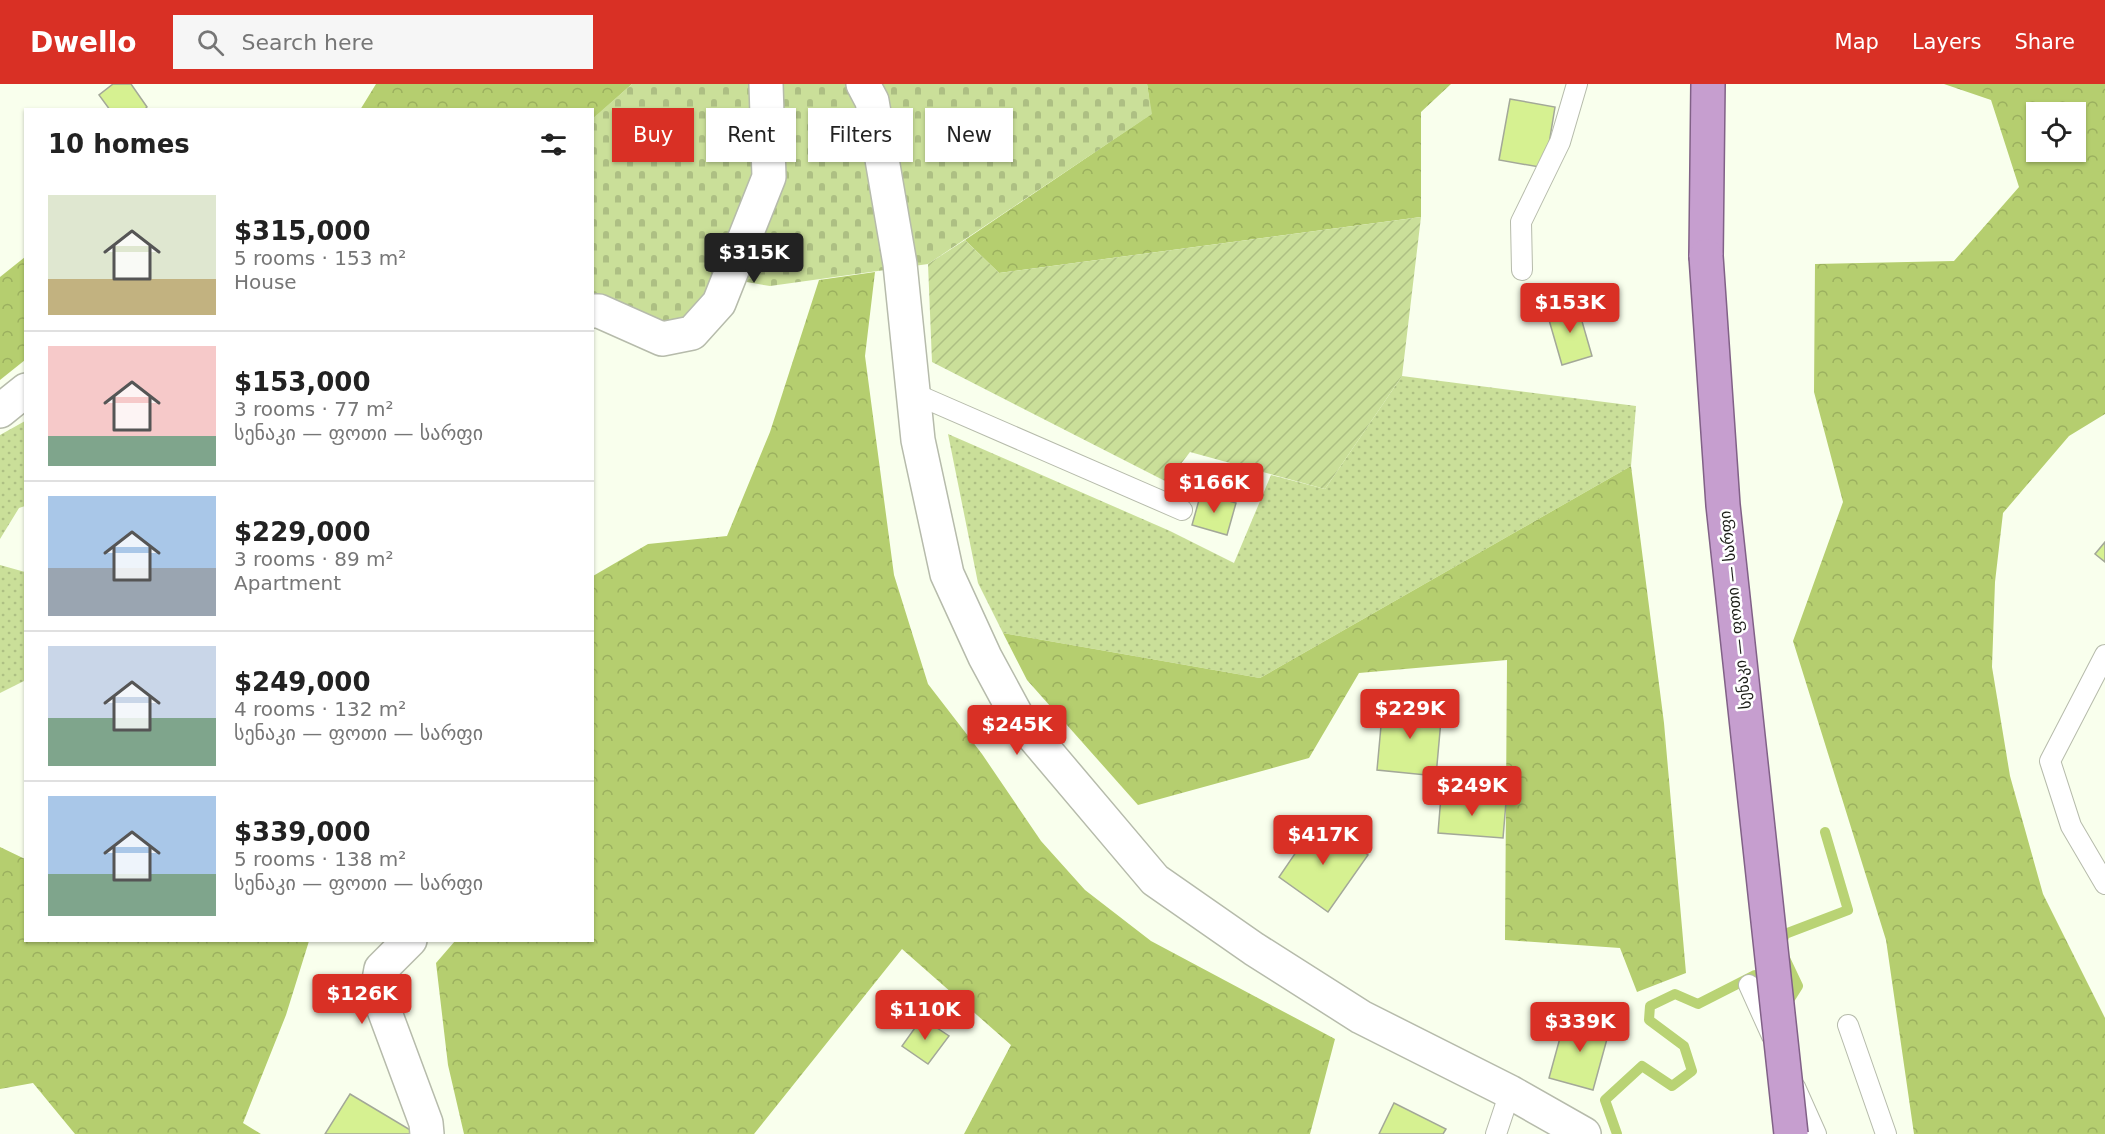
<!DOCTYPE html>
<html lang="en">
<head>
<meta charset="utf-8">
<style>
  :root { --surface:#fff; --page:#f6f6f6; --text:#222; --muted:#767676; --line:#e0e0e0; --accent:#d93025 }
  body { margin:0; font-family:"DejaVu Sans","Noto Sans Georgian",sans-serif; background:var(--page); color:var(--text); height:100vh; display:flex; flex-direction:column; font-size:22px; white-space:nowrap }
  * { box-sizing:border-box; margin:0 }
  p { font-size:20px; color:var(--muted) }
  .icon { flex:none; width:33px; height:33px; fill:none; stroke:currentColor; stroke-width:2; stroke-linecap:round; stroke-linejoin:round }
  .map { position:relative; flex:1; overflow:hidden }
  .sheet { position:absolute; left:24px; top:24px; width:570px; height:834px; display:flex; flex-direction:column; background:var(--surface); border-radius:0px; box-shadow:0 2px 4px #0004 }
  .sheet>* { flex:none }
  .top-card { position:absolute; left:612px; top:24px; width:570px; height:54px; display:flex; gap:12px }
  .fabs { position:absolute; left:2026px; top:18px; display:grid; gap:12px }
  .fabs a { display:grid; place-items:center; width:60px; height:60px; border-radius:0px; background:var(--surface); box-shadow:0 2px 4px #0004; font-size:30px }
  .price { position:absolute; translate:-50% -51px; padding:0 14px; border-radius:6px; background:var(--accent); color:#fff; font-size:20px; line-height:39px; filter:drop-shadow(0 2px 3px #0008) }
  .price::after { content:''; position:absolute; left:50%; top:36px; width:18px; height:14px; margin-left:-9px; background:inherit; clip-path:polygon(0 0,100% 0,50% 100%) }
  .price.active { background:#222; color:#fff }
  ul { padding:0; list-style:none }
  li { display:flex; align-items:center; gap:18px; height:150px; padding:0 24px }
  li+li { border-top:2px solid var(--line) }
  li span { display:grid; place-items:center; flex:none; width:168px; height:120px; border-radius:0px; color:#555 }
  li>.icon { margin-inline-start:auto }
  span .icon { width:72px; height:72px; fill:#fffc; stroke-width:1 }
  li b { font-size:26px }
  h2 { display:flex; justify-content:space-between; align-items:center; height:72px; padding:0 24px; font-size:26px }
  .chip { padding:0 21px; border-radius:0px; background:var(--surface); box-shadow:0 2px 4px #0004; font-size:21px; line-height:54px }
  .chip.active { background:var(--accent); color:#fff }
  header { display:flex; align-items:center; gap:36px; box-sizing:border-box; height:84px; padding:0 30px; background:var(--accent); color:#fff }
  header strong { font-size:28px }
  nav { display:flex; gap:33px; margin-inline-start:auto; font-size:21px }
  .search { width:420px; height:54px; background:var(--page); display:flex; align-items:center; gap:15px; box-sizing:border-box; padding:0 21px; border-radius:0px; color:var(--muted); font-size:22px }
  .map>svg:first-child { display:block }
  .grass { fill:url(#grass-dots) }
  .forest { fill:url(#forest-crowns); fill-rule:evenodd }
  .cemetery { fill:url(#cemetery-stones) }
  .garden { fill:url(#garden-furrows) }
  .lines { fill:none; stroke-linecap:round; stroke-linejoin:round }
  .stream { stroke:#b9d374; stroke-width:10 }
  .building { fill:#d6f191; stroke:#a3a898; stroke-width:1.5 }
  .service-casing { stroke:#b6bbab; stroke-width:22 }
  .minor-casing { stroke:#b6bbab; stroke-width:36 }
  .tertiary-casing { stroke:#b6bbab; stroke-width:36 }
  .trunk-casing { stroke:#816187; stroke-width:36 }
  .service { stroke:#fff; stroke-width:20 }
  .minor { stroke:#fff; stroke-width:33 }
  .tertiary { stroke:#fff; stroke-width:33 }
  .trunk { stroke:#c69ecf; stroke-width:33 }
  .trunk-bridge-casing { stroke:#816187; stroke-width:36; stroke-linecap:butt }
  .trunk-bridge { stroke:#c69ecf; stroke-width:33 }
  .labels { text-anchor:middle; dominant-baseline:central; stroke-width:5; stroke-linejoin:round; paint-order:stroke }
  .street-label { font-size:16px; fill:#1c1e18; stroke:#fff }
</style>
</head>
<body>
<header>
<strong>Dwello</strong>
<div class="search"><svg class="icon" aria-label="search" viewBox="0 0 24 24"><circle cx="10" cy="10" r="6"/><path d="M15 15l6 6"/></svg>Search here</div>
<nav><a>Map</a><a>Layers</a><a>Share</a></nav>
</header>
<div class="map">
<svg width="2105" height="1050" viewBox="0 0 2105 1050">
  <defs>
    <pattern id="grass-dots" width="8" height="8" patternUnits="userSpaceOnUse" patternTransform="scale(1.5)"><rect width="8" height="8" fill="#cadf99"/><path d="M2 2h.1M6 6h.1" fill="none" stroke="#adbf83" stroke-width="1.8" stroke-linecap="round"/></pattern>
    <pattern id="forest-crowns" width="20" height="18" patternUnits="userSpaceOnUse" patternTransform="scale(1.5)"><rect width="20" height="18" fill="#b5ce6f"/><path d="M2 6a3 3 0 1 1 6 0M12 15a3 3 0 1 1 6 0" fill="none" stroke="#9bb05f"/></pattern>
    <pattern id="cemetery-stones" width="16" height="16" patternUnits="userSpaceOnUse" patternTransform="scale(1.5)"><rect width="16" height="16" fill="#cadf99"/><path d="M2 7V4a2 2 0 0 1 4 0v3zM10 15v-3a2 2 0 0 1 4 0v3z" fill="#adbf83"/></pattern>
    <pattern id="garden-furrows" width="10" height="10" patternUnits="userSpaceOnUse" patternTransform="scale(1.5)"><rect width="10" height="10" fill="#cadf99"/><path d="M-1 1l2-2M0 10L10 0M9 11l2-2" fill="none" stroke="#adbf83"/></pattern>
  </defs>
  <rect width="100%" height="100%" fill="#f9ffed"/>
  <path class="grass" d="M1402,292L1636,322L1631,382L1260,594L1003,549L978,499L948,350L1170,447L1234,479L1271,391L1325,405Z
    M25,337V422L19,424L0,455V351Z
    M0,481L25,488L26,596L0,609Z"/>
  <path class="forest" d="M376,0H632L593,35L592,26H360Z
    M1147,0H1451L1421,28V133L999,189L965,156L1151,30Z
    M1944,0H2105V330L2069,352L2003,429L1995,498L1992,583L2010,692L2043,810L2105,934V1050H1914L1886,856L1793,557L1843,418L1814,308L1815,180L1954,177L2019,103L1991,16ZM2037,28H2076V68H2037Z
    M25,173V276L0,296V193Z
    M875,188L865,272L894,491L928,600L982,670L1041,757L1085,806L1151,857L1335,955L1310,1050H964L1011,961L902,865L754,1050H464L448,981L436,879L455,857L592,856L593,492L648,460L727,452L770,348L819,196Z
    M1631,382L1664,639L1686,889L1637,908L1620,864L1505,856L1507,576L1359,589L1309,674L1138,721L1027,596L1003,549L1260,594Z
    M0,763L25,775L26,856L309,857L286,931L243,1039L261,1050H75L33,999L0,1005Z"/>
  <path class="cemetery" d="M632,0H1147L1152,30L928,180L770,202L729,195L699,237L672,242L593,217L592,35Z"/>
  <path class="garden" d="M1421,133L1402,292L1325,405L1190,368L1167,398L932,278L928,180L965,156L999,189Z"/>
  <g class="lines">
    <path class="stream" d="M1786,921L1798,902L1780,864L1785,850L1848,826L1825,748
      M1617,1050L1605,1016L1642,982L1672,1002L1692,987L1684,962L1649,936L1650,922L1675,910L1698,920L1755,891L1766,902"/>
  </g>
  <path class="building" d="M113,0H131L147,23L144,26H110L99,11Z
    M1510,15L1555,23L1545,84L1499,76Z
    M1577,220L1592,272L1562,281L1547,229Z
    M1201,409L1236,419L1227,451L1192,441Z
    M2105,458V478L2095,470Z
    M1383,620L1442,625L1436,692L1377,686Z
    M1441,712L1506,718L1503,754L1438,749Z
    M1318,736L1368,771L1328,828L1279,793Z
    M1566,932L1610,944L1593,1006L1549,994Z
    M922,934L949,952L928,980L902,962Z
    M350,1010L412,1047L410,1050H325Z
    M1394,1019L1446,1045L1443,1050H1379Z"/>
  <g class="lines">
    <g class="service-casing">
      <path id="service" d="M1522,186L1521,138L1560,58L1577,0
        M913,309L1182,426
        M2105,571L2050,677L2071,742L2105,800
        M1749,901L1772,952
        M1848,941L1886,1050
        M1795,1003L1816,1050
        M1496,1050L1510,1008"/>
    </g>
    <g class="minor-casing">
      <path id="minor" d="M592,227H599L662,255L692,249L719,219L769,93L766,0
        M0,327L26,306
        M410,856L381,885L377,907L426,1039L427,1050"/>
    </g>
    <g class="tertiary-casing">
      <path id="tertiary" d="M863,0L872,17L900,180L918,356L947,490L985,573L1018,634L1155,796L1254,865L1361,933L1510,1008L1584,1050"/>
    </g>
    <g class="trunk-casing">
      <path id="trunk" d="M1706,172L1708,0"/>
    </g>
    <use href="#service" class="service"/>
    <use href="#minor" class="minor"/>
    <use href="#tertiary" class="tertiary"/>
    <use href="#trunk" class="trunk"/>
    <g class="trunk-bridge-casing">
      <path id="trunk-bridge" d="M1706,172L1723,421L1791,1050"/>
    </g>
    <use href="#trunk-bridge" class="trunk-bridge"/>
  </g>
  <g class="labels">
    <g class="street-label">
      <text transform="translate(1735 526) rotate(-96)">სენაკი — ფოთი — სარფი</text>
    </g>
  </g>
</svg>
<div class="fabs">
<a><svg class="icon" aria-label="locate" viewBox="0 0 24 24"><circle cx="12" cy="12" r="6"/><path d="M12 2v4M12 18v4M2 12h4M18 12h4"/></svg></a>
</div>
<b class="price active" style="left:754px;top:200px">$315K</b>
<b class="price" style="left:1570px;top:250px">$153K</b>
<b class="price" style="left:1214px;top:430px">$166K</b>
<b class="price" style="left:1410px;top:656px">$229K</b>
<b class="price" style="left:1017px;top:672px">$245K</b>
<b class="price" style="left:1472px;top:733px">$249K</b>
<b class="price" style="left:1323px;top:782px">$417K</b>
<b class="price" style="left:362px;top:941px">$126K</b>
<b class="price" style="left:925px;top:957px">$110K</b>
<b class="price" style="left:1580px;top:969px">$339K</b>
<div class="top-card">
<a class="chip active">Buy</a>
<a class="chip">Rent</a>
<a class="chip">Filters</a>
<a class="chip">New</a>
</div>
<section class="sheet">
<h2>10 homes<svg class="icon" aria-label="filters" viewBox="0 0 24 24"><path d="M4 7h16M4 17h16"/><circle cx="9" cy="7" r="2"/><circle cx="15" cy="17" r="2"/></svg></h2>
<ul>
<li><span style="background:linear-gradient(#dfe7d0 70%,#c2b280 0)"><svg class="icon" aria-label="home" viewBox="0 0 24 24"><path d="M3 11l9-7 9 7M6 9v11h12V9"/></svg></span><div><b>$315,000</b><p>5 rooms · 153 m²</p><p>House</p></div></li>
<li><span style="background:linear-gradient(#f6c9c9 75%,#7fa58c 0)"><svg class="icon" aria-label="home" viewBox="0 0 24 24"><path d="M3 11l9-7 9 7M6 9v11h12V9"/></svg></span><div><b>$153,000</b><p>3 rooms · 77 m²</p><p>სენაკი — ფოთი — სარფი</p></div></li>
<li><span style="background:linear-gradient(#a9c7e8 60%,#9aa5b1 0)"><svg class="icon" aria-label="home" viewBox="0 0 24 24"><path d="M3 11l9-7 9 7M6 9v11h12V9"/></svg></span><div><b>$229,000</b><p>3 rooms · 89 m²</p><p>Apartment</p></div></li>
<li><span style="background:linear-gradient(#c9d6e8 60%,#7fa58c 0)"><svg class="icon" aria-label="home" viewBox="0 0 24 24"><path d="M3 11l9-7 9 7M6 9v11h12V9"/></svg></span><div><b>$249,000</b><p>4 rooms · 132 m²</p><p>სენაკი — ფოთი — სარფი</p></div></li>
<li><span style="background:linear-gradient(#a9c7e8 65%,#7fa58c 0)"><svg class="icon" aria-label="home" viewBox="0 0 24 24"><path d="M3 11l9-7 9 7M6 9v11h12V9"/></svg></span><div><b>$339,000</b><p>5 rooms · 138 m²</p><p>სენაკი — ფოთი — სარფი</p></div></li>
</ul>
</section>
</div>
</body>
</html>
